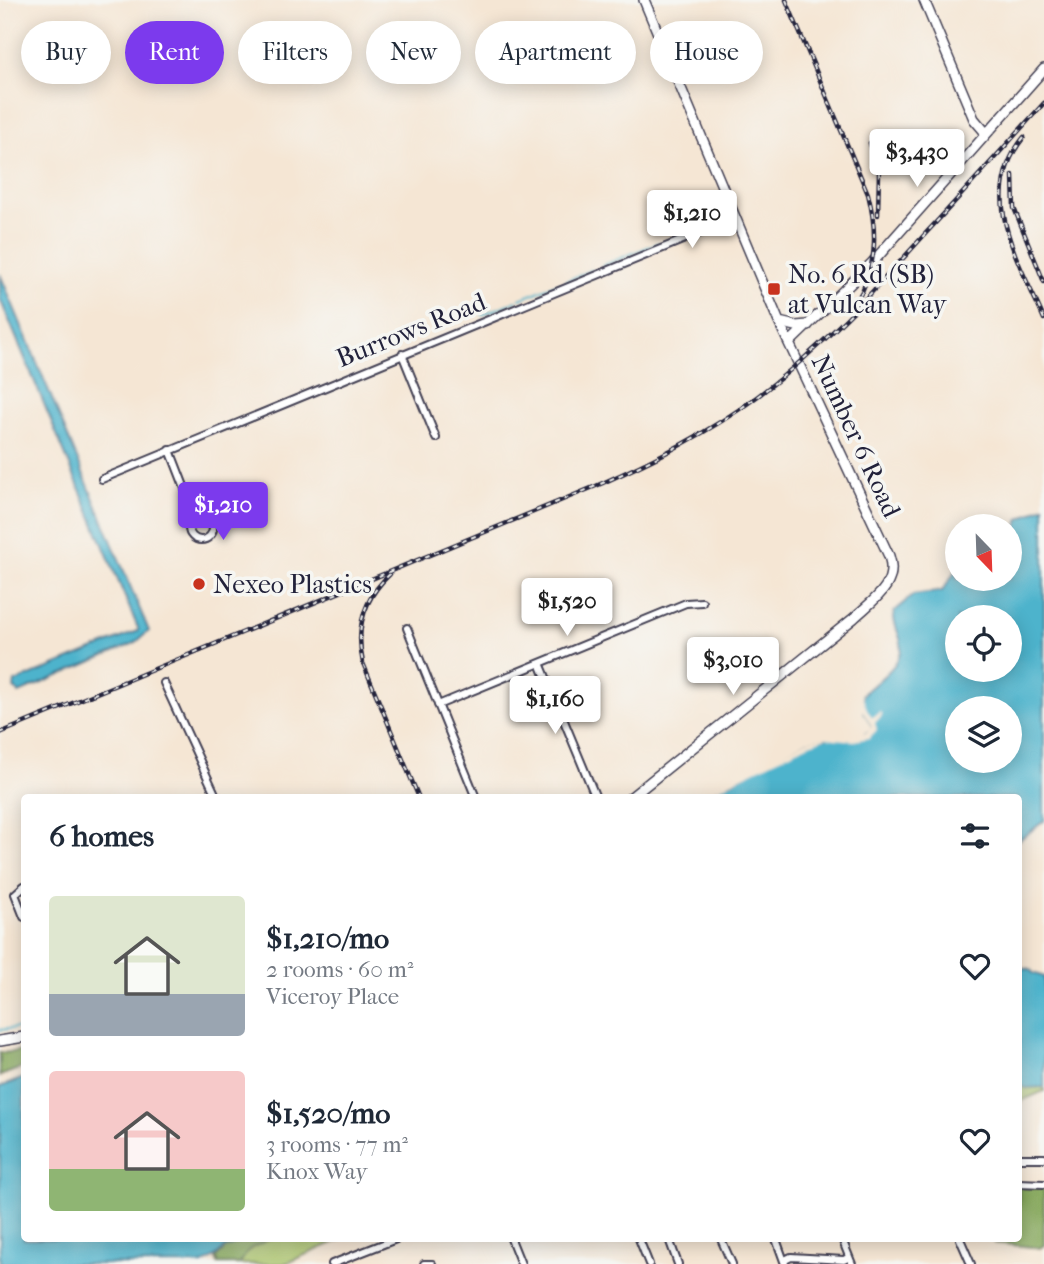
<!DOCTYPE html>
<html lang="en">
<head>
<meta charset="utf-8">
<style>
  :root { --surface:#fff; --page:#f6f6f7; --text:#1f2937; --muted:#747a83; --accent:#7c3aed }
  body { margin:0; font-family:"IM FELL French Canon",serif; background:var(--page); color:var(--text); height:100vh; display:flex; flex-direction:column; font-size:26px; white-space:nowrap }
  * { box-sizing:border-box; margin:0 }
  p { font-size:23px; color:var(--muted) }
  .icon { flex:none; width:38px; height:38px; fill:none; stroke:currentColor; stroke-width:2; stroke-linecap:round; stroke-linejoin:round }
  .map { position:relative; flex:1; overflow:hidden }
  .drawer { position:absolute; left:21px; top:794px; width:1001px; height:448px; display:flex; flex-direction:column; background:var(--surface); border-radius:7px; box-shadow:0 4px 18px #0003 }
  .drawer>* { flex:none }
  .top-card { position:absolute; left:21px; top:21px; width:1003px; height:63px; display:flex; gap:14px }
  .needle { width:46px; rotate:157deg }
  .buttons { position:absolute; left:945px; top:514px; display:grid; gap:14px }
  .buttons a { display:grid; place-items:center; width:77px; height:77px; border-radius:50%; background:var(--surface); box-shadow:0 4px 18px #0003; font-size:35px }
  .price { position:absolute; translate:-50% -60px; padding:0 16px; border-radius:7px; background:#fff; color:#222; font-size:23px; line-height:46px; filter:drop-shadow(0 2px 4px #0008) }
  .price::after { content:''; position:absolute; left:50%; top:42px; width:21px; height:16px; margin-left:-10px; background:inherit; clip-path:polygon(0 0,100% 0,50% 100%) }
  .price.current { background:var(--accent); color:#fff }
  ul { padding:0; list-style:none }
  li { display:flex; align-items:center; gap:21px; height:175px; padding:0 28px }
  li span { display:grid; place-items:center; flex:none; width:196px; height:140px; border-radius:7px; color:#555 }
  li>.icon { margin-inline-start:auto }
  span .icon { width:84px; height:84px; fill:#fffc; stroke-width:1 }
  li b { font-size:30px }
  h2 { display:flex; justify-content:space-between; align-items:center; height:84px; padding:0 28px; font-size:30px }
  .pill { padding:0 24px; border-radius:32px; background:var(--surface); box-shadow:0 4px 18px #0003; font-size:24px; line-height:63px }
  .pill.current { background:var(--accent); color:#fff }
  .map>svg:first-child { display:block }
  .green { fill:#a9c268; stroke:#667252; stroke-width:2 }
  .forest { fill:#86a85c; stroke:#54654c; stroke-width:2 }
  .water { fill:#4db3cc; stroke:#386a84; stroke-width:2; fill-rule:evenodd }
  .pier { fill:#f5e6d4 }
  .lines { fill:none; stroke-linecap:round; stroke-linejoin:round }
  .stream { stroke:#4db3cc; stroke-width:2 }
  .street-casing { stroke:#423f52; stroke-width:10 }
  .secondary-casing { stroke:#423f52; stroke-width:12 }
  .street { stroke:#fff; stroke-width:6 }
  .secondary { stroke:#fff; stroke-width:9 }
  .rail-casing { stroke:#22223b; stroke-width:4.5 }
  .rail { stroke:#f6f6f2; stroke-width:2; stroke-dasharray:5; stroke-linecap:butt }
  .poi-dot { fill:#c8321e; stroke:#f6f6f2; stroke-width:2.5 }
  .labels { text-anchor:middle; dominant-baseline:central; stroke-width:7; stroke-linejoin:round; paint-order:stroke }
  .poi-label { font-size:26px; fill:#22223b; stroke:#f6f6f2; text-anchor:start }
  .street-label { font-size:26px; fill:#22223b; stroke:#f6f6f2 }
</style>
</head>
<body>
<div class="map">
<svg width="1044" height="1264" viewBox="0 0 1044 1264">
  <rect width="100%" height="100%" fill="#f6f6f2"/>
  <filter id="ink" filterUnits="userSpaceOnUse"><feTurbulence type="fractalNoise" baseFrequency=".0143" numOctaves="2"/><feDisplacementMap in="SourceGraphic" scale="14" xChannelSelector="R" yChannelSelector="G"/><feConvolveMatrix kernelMatrix="1 2 1 2 8 2 1 2 1" color-interpolation-filters="sRGB"/></filter>
  <filter id="wash" filterUnits="userSpaceOnUse"><feTurbulence type="fractalNoise" baseFrequency=".00686" numOctaves="4" result="noise"/><feDisplacementMap in="SourceGraphic" scale="28" xChannelSelector="R" yChannelSelector="G"/><feGaussianBlur stdDeviation="1.57" result="paint"/><feColorMatrix in="noise" values="0 0 0 0 0 0 0 0 0 0 0 0 0 0 0 0 0 1.4 0 .05"/><feComposite in="paint" operator="in"/></filter>
  <g filter="url(#wash)">
    <rect width="100%" height="100%" fill="#f5e6d4"/>
    <path class="green" d="M1018,1079L1044,1081V1091L1019,1102Z
      M247,1239H342L284,1264H218L215,1257Z"/>
    <path class="forest" d="M24,1051V1067L0,1076V1053Z
      M1019,1187L1044,1188V1245L1040,1248L995,1243L994,1239H1018Z
      M249,1239H270C256,1245 246,1250 240,1264H219L216,1258L226,1248Z"/>
    <path class="water" d="M0,274L149,631L135,643L19,693L14,688L15,682L138,631V628L0,299Z
      M1044,506V821L1019,840L1018,798H712L717,789L806,742L833,736L860,737L873,728L864,712L862,695C875,682 905,664 901,643C899,631 892,623 894,611L913,595L942,591L957,569V579H1010V568L1025,559L1016,544L1019,542L1012,530L1017,527L1020,519ZM957,618H1010V670H957ZM957,709H1010V761H957Z
      M1018,967L1030,969L1033,973L1044,977V1087L1024,1088L1019,1081Z
      M24,1078V1239H247L225,1248L215,1257L203,1264H0V1087Z"/>
    <path class="pier" d="M861,693L867,709L872,717L880,712L882,715L875,723L877,730L869,738L854,741L826,738L807,745L729,783L718,790L714,798H710L720,784L806,741L830,735L865,733L872,727L860,706Z"/>
    <g class="lines">
      <path class="stream" d="M602,266L658,243
        M566,281L592,270
        M520,299L560,283
        M482,315L517,301
        M0,1030L17,1028"/>
    </g>
  </g>
  <g filter="url(#ink)">
    <g class="lines">
      <g class="street-casing">
        <path id="street" d="M402,354L436,438
          M170,450L196,517
          M102,479L736,218
          M189 528a12 12 0 1 1 24 0a12 12 0 1 1-24 0Z
          M407,628L476,798
          M540,663L596,798
          M164,683L217,798
          M438,705L686,603L702,602
          M24,886L15,894L24,917
          M1018,1158H1044
          M1018,1183L1044,1184
          M511,1239L521,1264
          M639,1239L649,1264
          M669,1239L678,1264
          M721,1239L732,1264
          M776,1239L785,1264
          M842,1239L852,1264
          M960,1239L971,1264
          M785,1260L791,1257L844,1260L849,1257
          M332,1264L396,1239
          M424,1264H432"/>
      </g>
      <g class="secondary-casing">
        <path id="secondary" d="M924,0L974,119L986,133
          M779,322L796,326L808,325
          M789,343L872,263L1044,69
          M630,798L854,618C873,600 899,585 889,556L779,322L644,0
          M0,1041L24,1037"/>
      </g>
      <use href="#street" class="street"/>
      <use href="#secondary" class="secondary"/>
      <g class="rail-casing">
        <path id="rail" d="M786,0L868,194C878,233 877,269 855,304
          M1024,137C976,196 1019,261 1044,319
          M870,143L879,172L878,215
          M1013,175L1014,208L1044,282
          M390,574C363,599 355,628 363,663L419,798
          M0,733L596,486C652,461 709,433 758,396C823,347 873,292 926,233C966,190 1005,146 1044,103"/>
      </g>
      <use href="#rail" class="rail"/>
    </g>
  </g>
  <g class="poi-dot">
    <rect x="767" y="282" width="14" height="14" rx="3.5"/>
    <circle cx="199" cy="584" r="7"/>
  </g>
  <g class="labels">
    <g class="poi-label">
      <text x="788" y="274">No. 6 Rd (SB)<tspan x="788" dy="30">at Vulcan Way</tspan></text>
      <text x="213" y="584">Nexeo Plastics</text>
    </g>
    <g class="street-label">
      <text transform="translate(411 330) rotate(-22)">Burrows Road</text>
      <text transform="translate(856 436) rotate(65)">Number 6 Road</text>
    </g>
  </g>
</svg>
<div class="buttons">
<a><svg class="needle" viewBox="-14 -14 28 28"><path d="M0-13l5 13h-10z" fill="#e53935"/><path d="M0 13l5-13h-10z" fill="#747a83"/></svg></a>
<a><svg class="icon" aria-label="locate" viewBox="0 0 24 24"><circle cx="12" cy="12" r="6"/><path d="M12 2v4M12 18v4M2 12h4M18 12h4"/></svg></a>
<a><svg class="icon" aria-label="layers" viewBox="0 0 24 24"><path d="M12 4l9 5-9 5-9-5zM3 14l9 5 9-5"/></svg></a>
</div>
<b class="price" style="left:917px;top:189px">$3,430</b>
<b class="price" style="left:692px;top:250px">$1,210</b>
<b class="price current" style="left:223px;top:542px">$1,210</b>
<b class="price" style="left:567px;top:638px">$1,520</b>
<b class="price" style="left:733px;top:697px">$3,010</b>
<b class="price" style="left:555px;top:736px">$1,160</b>
<div class="top-card">
<a class="pill">Buy</a>
<a class="pill current">Rent</a>
<a class="pill">Filters</a>
<a class="pill">New</a>
<a class="pill">Apartment</a>
<a class="pill">House</a>
</div>
<section class="drawer">
<h2>6 homes<svg class="icon" aria-label="filters" viewBox="0 0 24 24"><path d="M4 7h16M4 17h16"/><circle cx="9" cy="7" r="2"/><circle cx="15" cy="17" r="2"/></svg></h2>
<ul>
<li><span style="background:linear-gradient(#dfe7d0 70%,#9aa5b1 0)"><svg class="icon" aria-label="home" viewBox="0 0 24 24"><path d="M3 11l9-7 9 7M6 9v11h12V9"/></svg></span><div><b>$1,210/mo</b><p>2 rooms · 60 m²</p><p>Viceroy Place</p></div><svg class="icon" aria-label="heart" viewBox="0 0 24 24"><path d="M12 20l-8-8c-3-5 5-10 8-4 3-6 11-1 8 4z"/></svg></li>
<li><span style="background:linear-gradient(#f6c9c9 70%,#8fb573 0)"><svg class="icon" aria-label="home" viewBox="0 0 24 24"><path d="M3 11l9-7 9 7M6 9v11h12V9"/></svg></span><div><b>$1,520/mo</b><p>3 rooms · 77 m²</p><p>Knox Way</p></div><svg class="icon" aria-label="heart" viewBox="0 0 24 24"><path d="M12 20l-8-8c-3-5 5-10 8-4 3-6 11-1 8 4z"/></svg></li>
</ul>
</section>
</div>
</body>
</html>
